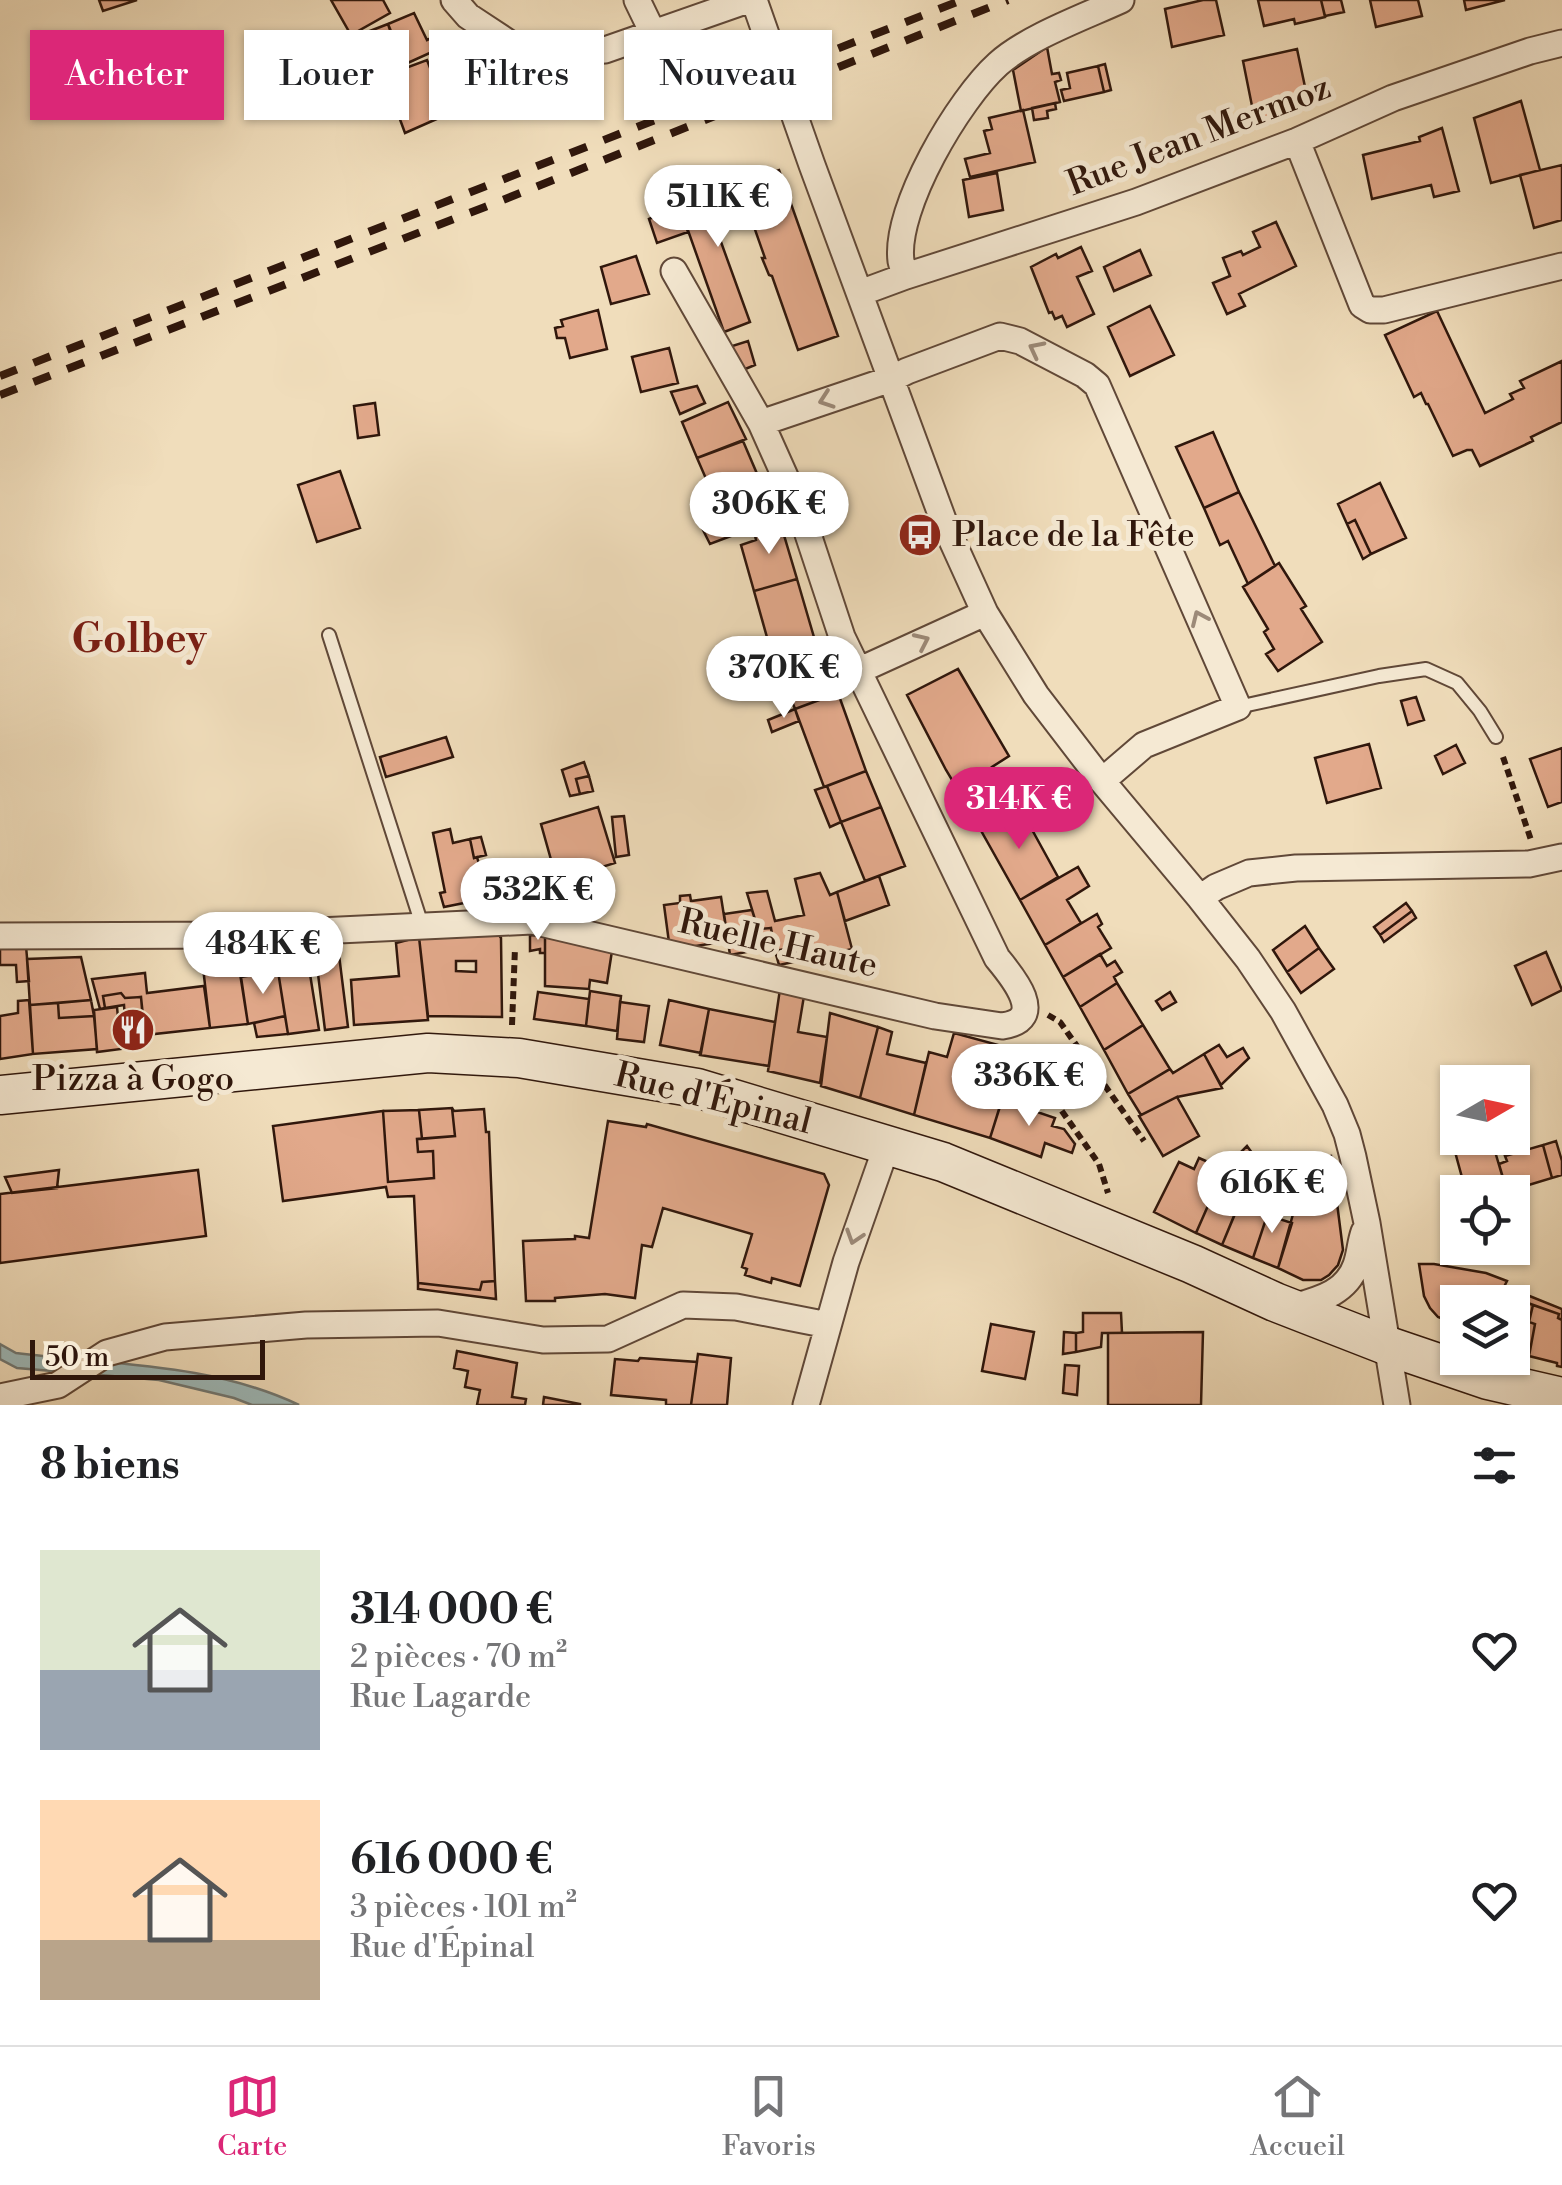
<!DOCTYPE html>
<html lang="fr">
<head>
<meta charset="utf-8">
<style>
  :root { --surface:#fff; --page:#f2f2f2; --text:#202124; --muted:#757577; --line:#e0e0e0; --accent:#db2777 }
  body { margin:0; font-family:"Libre Bodoni",serif; background:var(--page); color:var(--text); height:100vh; display:flex; flex-direction:column; font-size:38px; white-space:nowrap }
  * { box-sizing:border-box; margin:0 }
  p { font-size:32px; color:var(--muted) }
  .icon { flex:none; width:55px; height:55px; fill:none; stroke:currentColor; stroke-width:2; stroke-linecap:round; stroke-linejoin:round }
  .map { position:relative; height:1405px; overflow:hidden }
  .drawer { display:flex; flex-direction:column; background:var(--surface); flex:1 }
  .drawer>* { flex:none }
  .guide { position:absolute; left:30px; top:30px; width:1000px; height:90px; display:flex; gap:20px }
  .needle { width:65px; rotate:81deg }
  .controls { position:absolute; left:1440px; top:1065px; display:grid; gap:20px }
  .controls a { display:grid; place-items:center; width:90px; height:90px; border-radius:0px; background:var(--surface); box-shadow:0 2px 8px #0004; font-size:50px }
  .scale { position:absolute; left:30px; bottom:25px; width:235px; box-sizing:border-box; padding-left:10px; border:5px solid #30170c; border-top:0; font-size:28px; line-height:35px; white-space:nowrap; color:#30170c; -webkit-text-stroke:8px #f5e9d3; paint-order:stroke }
  .price { position:absolute; translate:-50% -85px; padding:0 22px; border-radius:35px; background:#fff; color:#222; font-size:32px; line-height:65px; filter:drop-shadow(0 2px 5px #0008) }
  .price::after { content:''; position:absolute; left:50%; top:60px; width:30px; height:22px; margin-left:-15px; background:inherit; clip-path:polygon(0 0,100% 0,50% 100%) }
  .price.on { background:var(--accent); color:#fff }
  ul { padding:0; list-style:none }
  li { display:flex; align-items:center; gap:30px; height:250px; padding:0 40px }
  li span { display:grid; place-items:center; flex:none; width:280px; height:200px; border-radius:0px; color:#555 }
  li>.icon { margin-inline-start:auto }
  span .icon { width:120px; height:120px; fill:#fffc; stroke-width:1 }
  li b { font-size:42px }
  h2 { display:flex; justify-content:space-between; align-items:center; height:120px; padding:0 40px; font-size:42px }
  .pill { padding:0 35px; border-radius:0px; background:var(--surface); box-shadow:0 2px 8px #0004; font-size:35px; line-height:90px }
  .pill.on { background:var(--accent); color:#fff }
  .dock { display:flex; justify-content:space-around; align-items:center; height:140px; border-top:2px solid var(--line); background:var(--surface); font-size:28px; color:var(--muted) }
  .dock a { display:grid; justify-items:center; gap:5px }
  .dock .on { color:var(--accent) }
  .map>svg:first-child { display:block }
  .water { fill:#9ebaba; stroke:#727974; stroke-width:2.5 }
  .building { fill:#e2a98b; stroke:#30170c; stroke-width:2.5; fill-rule:evenodd }
  .lines { fill:none; stroke-linecap:round; stroke-linejoin:round }
  .lane-casing { stroke:#604838; stroke-width:16 }
  .street-casing { stroke:#604838; stroke-width:29 }
  .secondary-casing { stroke:#30170c; stroke-width:41 }
  .path { stroke:#30170c; stroke-width:6; stroke-dasharray:8 5; stroke-linecap:butt }
  .lane { stroke:#f5e9d3; stroke-width:12 }
  .street { stroke:#f5e9d3; stroke-width:25 }
  .secondary { stroke:#f5e9d3; stroke-width:38 }
  .rail { stroke:#30170c; stroke-width:8; stroke-dasharray:18 18; stroke-linecap:butt }
  .oneway { stroke:#9c8a79 }
  .labels { text-anchor:middle; dominant-baseline:central; stroke-width:10; stroke-linejoin:round; paint-order:stroke }
  .street-label { font-size:35px; fill:#30170c; stroke:#f5e9d3 }
  .poi-label { font-size:35px; fill:#30170c; stroke:#f5e9d3; text-anchor:start }
  .quarter-label { font-size:40px; font-weight:bold; fill:#7a1f14; stroke:#f5e9d3 }
</style>
</head>
<body>
<div class="map">
<svg width="1562" height="1405" viewBox="0 0 1562 1405">
  <rect width="100%" height="100%" fill="#f0ddbb"/>
  <filter id="stains"><feTurbulence type="fractalNoise" baseFrequency=".002" numOctaves="4"/><feColorMatrix values="0 0 0 0 .2 0 0 0 0 .09 0 0 0 0 .02 0 0 0 .5 -.17"/></filter>
  <radialGradient id="worn" r=".72"><stop offset=".6" stop-color="#630" stop-opacity="0"/><stop offset="1" stop-color="#630" stop-opacity=".3"/></radialGradient>
  <path class="water" d="M0,1344L16,1353C111,1365 211,1363 299,1405H252L234,1398L159,1380L17,1368L0,1359Z"/>
  <path class="building" d="M99,0H137L103,11Z
    M331,0H383L390,13L351,35Z
    M1203,0H1216L1224,35L1172,47L1165,9Z
    M1258,0H1321L1325,17L1295,24L1294,19L1264,26Z
    M1321,0H1341L1344,12L1325,16Z
    M1370,0H1418L1422,16L1376,27Z
    M1464,0H1505L1466,10Z
    M414,13L427,40L444,32L452,43L401,66L393,48L397,46L388,24Z
    M388,24L391,33L363,47L357,36Z
    M1047,47L1052,74L1059,73L1061,80L1055,82L1060,102L1021,111L1013,70Z
    M1297,49L1308,101L1291,105L1293,114L1255,121L1243,61Z
    M427,60L448,114L405,133L384,76Z
    M1105,64L1111,90L1104,92L1098,66Z
    M1098,66L1104,92L1064,101L1061,90L1070,88L1067,73Z
    M1521,101L1540,170L1491,183L1474,118Z
    M1055,103L1056,109L1047,111L1048,118L1034,120L1032,108Z
    M1023,110L1035,162L970,177L965,159L990,153L984,131L992,129L989,118Z
    M1442,128L1459,191L1434,197L1431,185L1372,199L1363,155L1420,141L1419,137Z
    M1562,165V220L1534,228L1520,175Z
    M779,170L838,336L798,350L772,276L769,275L762,258H765L739,184Z
    M997,173L1003,210L969,217L963,180Z
    M739,184L749,214L733,219L734,225L717,231L750,322L724,332L679,205Z
    M679,205L688,232L657,243L649,219Z
    M1276,222L1296,266L1239,294L1245,306L1227,314L1213,283L1230,276L1223,258L1241,251L1243,255L1260,247L1253,232Z
    M1081,247L1092,271L1077,277L1094,314L1067,327L1062,316L1055,319L1052,312L1049,313L1031,267L1056,254L1058,258Z
    M1140,250L1151,275L1114,291L1104,267Z
    M636,256L649,294L611,304L601,267Z
    M1150,306L1174,355L1130,376L1108,327Z
    M598,310L607,349L570,358L565,338H557L555,328L563,326L561,320Z
    M1437,311L1485,413L1513,399L1510,394L1524,388L1520,381L1562,361V422L1531,437L1533,441L1480,466L1472,450H1467L1453,456L1428,404H1426L1421,393L1414,397L1385,335Z
    M748,341L755,365L738,372L729,347Z
    M669,348L678,383L641,392L632,357Z
    M697,386L705,403L680,414L671,392Z
    M728,402L746,439L697,458L682,422Z
    M375,403L379,435L358,438L354,406Z
    M1213,432L1239,492L1204,508L1176,447Z
    M743,441L776,518L731,536L697,458Z
    M340,471L360,528L317,542L298,485Z
    M1380,483L1406,538L1371,554L1355,520L1347,524L1338,504Z
    M1239,492L1275,566L1248,584L1228,541L1220,545L1204,508Z
    M776,518L781,531L783,532L797,579L754,591L741,545L756,540L753,527Z
    M1355,520L1371,554L1363,559L1347,524Z
    M725,521L731,536L710,544L703,530Z
    M1279,563L1306,606L1301,609L1322,642L1278,671L1266,654L1274,649L1264,632L1268,629L1243,587Z
    M797,579L818,651L754,669L748,653L770,648L754,591Z
    M822,649L838,693L795,709L786,686L760,694L752,670Z
    M958,669L1009,756L992,767L1000,780L967,805L946,770L907,695Z
    M838,693L866,771L824,787L795,709Z
    M1416,697L1424,720L1408,725L1401,701Z
    M795,709L799,721L772,732L768,720Z
    M446,737L453,757L386,777L380,757Z
    M1369,744L1381,788L1327,803L1315,758Z
    M1456,745L1465,763L1443,774L1435,756Z
    M1562,748V802L1548,807L1530,759Z
    M584,762L589,776L576,779L580,794L570,796L562,770Z
    M866,771L881,807L841,822L827,786Z
    M589,776L593,791L580,794L576,779Z
    M827,786L841,822L830,827L815,790Z
    M1019,806L1058,877L1020,900L979,827Z
    M598,807L615,863L557,881L541,824Z
    M881,807L905,866L865,881L841,822Z
    M624,816L629,855L616,857L612,817Z
    M450,829L453,843L470,839L474,858L477,857L486,889L472,892L474,897L468,899L469,902L444,907L440,893L445,892L433,833Z
    M481,837L486,855L474,858L470,839Z
    M1078,867L1089,886L1067,900L1081,923L1045,945L1020,900Z
    M820,873L830,895L837,892L852,949L830,954L829,949L815,952V957L798,961L795,947L775,951L771,928L758,929L747,893L767,891L775,921L804,915L795,879Z
    M879,876L889,905L845,921L837,892Z
    M690,895L691,901L721,897L728,941L670,950L664,905L680,903V896Z
    M1406,903L1412,911L1380,935L1374,927Z
    M752,910L758,929L771,928L774,947L730,955L724,914Z
    M1412,911L1416,918L1384,942L1380,935Z
    M1097,914L1102,924L1098,927L1111,948L1063,977L1045,945Z
    M1305,926L1319,948L1287,972L1273,950Z
    M499,935L501,938L502,1017L428,1016L419,937ZM456,961H476V972L456,971Z
    M530,935L545,936V953H540V949L530,951Z
    M545,936L612,951L607,983L590,980L589,989L545,986Z
    M419,937L428,1020L354,1025L351,980L399,976L396,943Z
    M337,939L348,1027L325,1030L314,942Z
    M305,943L319,1030L288,1034L274,946Z
    M0,945L26,946L29,981L17,982L16,965H0Z
    M795,947L798,961L779,965L775,951Z
    M236,948L248,1024L210,1028L201,950Z
    M1319,948L1334,969L1301,993L1287,972Z
    M1546,952L1562,990L1532,1005L1515,966Z
    M1100,954L1107,966L1115,961L1122,972L1114,977L1117,983L1080,1007L1063,977Z
    M81,957L91,1000L30,1005L27,959Z
    M278,971L285,1016L248,1024L241,977Z
    M145,973L147,993L204,986L210,1028L145,1035L141,997L125,998L121,993L103,996L105,1008L100,1009L92,979Z
    M1117,983L1143,1025L1104,1050L1080,1007Z
    M780,989L804,996L798,1032L827,1037L820,1083L768,1071Z
    M590,991L621,996L617,1031L586,1026Z
    M538,992L589,999L586,1026L534,1019Z
    M1170,992L1176,1002L1162,1010L1156,1001Z
    M121,993L125,998L141,997L144,1032L126,1034L124,1005L105,1008L103,996Z
    M29,1000L33,1054L0,1059V1016L18,1013V1001Z
    M91,1000L94,1016L59,1018L58,1003Z
    M669,1000L709,1009L701,1053L660,1045Z
    M620,1002L649,1006L644,1042L617,1039Z
    M58,1003L59,1018L94,1016L97,1049L33,1054L30,1005Z
    M117,1007L121,1049L97,1052L94,1010Z
    M709,1009L775,1022L769,1066L700,1055Z
    M830,1013L878,1027L860,1098L821,1086Z
    M285,1016L288,1034L257,1037L254,1023Z
    M1143,1025L1170,1069L1128,1094L1104,1050Z
    M878,1027L892,1032L887,1054L926,1063L914,1115L860,1098Z
    M954,1033L1002,1046L993,1072L994,1093L1003,1096L990,1138L914,1115L929,1052L947,1057Z
    M1219,1045L1227,1057L1243,1048L1249,1058L1221,1085L1204,1054Z
    M1204,1054L1222,1088L1177,1097L1141,1115L1128,1094L1170,1069L1173,1073Z
    M1177,1097L1199,1136L1163,1156L1139,1116Z
    M1002,1100L1023,1107L1025,1100L1039,1105L1037,1112L1055,1118L1052,1126L1064,1129L1075,1144L1072,1153L1045,1143L1041,1157L990,1138Z
    M452,1108L454,1111L484,1109L486,1132H489L495,1281L482,1282L480,1290L418,1283L414,1196L388,1197L386,1187L283,1201L273,1126L383,1111L388,1182L434,1178L433,1151L418,1152L417,1139L455,1136Z
    M452,1108L455,1136L422,1139L419,1110Z
    M419,1110L422,1139H417L418,1152L433,1151L434,1178L388,1182L383,1111Z
    M608,1121L646,1127L647,1124L824,1174L829,1185L800,1286L772,1278L771,1283L745,1275L747,1269L742,1267L752,1234L663,1208L652,1247L642,1245L635,1298L605,1294L555,1298V1301H526L523,1241L575,1239V1236L589,1238Z
    M1458,1123V1138H1491L1507,1192H1466L1448,1126Z
    M1556,1141L1562,1161V1175L1552,1178L1543,1145Z
    M1543,1145L1552,1178L1515,1189L1514,1185L1506,1188L1499,1164L1507,1161L1505,1156Z
    M1247,1146L1257,1160L1222,1245L1196,1233L1218,1183L1234,1159Z
    M1331,1156L1343,1250L1338,1265L1329,1275L1321,1280H1303L1278,1268L1295,1207L1302,1203L1296,1163Z
    M1199,1158L1224,1169L1196,1233L1154,1212L1179,1162L1194,1169Z
    M1258,1159L1270,1165L1266,1200L1260,1199L1256,1212L1267,1216L1253,1258L1222,1245Z
    M59,1170L57,1188L12,1193L5,1177Z
    M198,1170L206,1236L0,1263V1194Z
    M1260,1199L1277,1203L1273,1217L1292,1223L1278,1268L1253,1258L1267,1216L1256,1212Z
    M1419,1264H1434L1486,1273L1507,1281L1504,1287L1528,1293L1525,1302L1533,1305L1529,1322L1535,1324L1529,1356L1512,1351V1302H1458V1325L1438,1317L1430,1308L1424,1296Z
    M495,1281L496,1299L418,1289V1283L480,1290L482,1282Z
    M1527,1295L1562,1309V1320L1558,1318L1559,1314L1525,1302Z
    M1533,1305L1559,1314L1558,1318L1562,1320V1367L1557,1366V1363L1529,1356L1535,1324L1529,1322Z
    M1083,1313H1121L1122,1333H1102L1101,1347L1076,1352V1333L1083,1332Z
    M991,1324L1034,1332L1025,1379L982,1371Z
    M1064,1332L1076,1333V1352L1063,1354Z
    M1203,1332L1201,1405H1108V1333Z
    M457,1351L517,1363L512,1397L526,1399L525,1405H477L480,1390L465,1387L468,1371L454,1368Z
    M698,1354L731,1358L727,1405H691Z
    M640,1358L697,1362L691,1405H666V1400L611,1395L615,1359L638,1361Z
    M1065,1365L1079,1366L1077,1395L1063,1393Z
    M544,1397L580,1404V1405H543Z"/>
  <g class="lines">
    <g class="lane-casing">
      <path id="lane" d="M329,635L422,925
        M1238,707L1379,676L1426,669L1457,683L1480,711L1496,737"/>
    </g>
    <g class="street-casing">
      <path id="street" d="M454,0L468,16L518,49L551,54L605,50L748,0
        M637,0L653,33
        M754,0L812,165L945,525L985,613L1036,695L1102,781L1200,898L1248,959L1283,1011L1335,1105L1347,1134L1353,1157L1367,1223L1397,1405
        M1297,141L1362,305L1370,310H1384L1562,266
        M906,276C904,271 902,266 901,261C894,208 959,99 998,64C1028,37 1084,17 1121,0
        M860,293L906,276L1136,202L1297,141L1393,98L1530,51L1562,43
        M761,423L891,379L907,371L1000,336L1020,341L1085,375L1097,385L1238,707L1144,745L1102,781
        M860,670L985,613
        M1200,898L1216,887L1249,873L1296,868L1529,864L1562,857
        M0,936L234,935L532,921L935,1016L1002,1026C1049,1020 1012,976 997,958L842,637L800,510L761,423L674,271
        M1290,1308C1317,1300 1346,1294 1356,1265C1360,1254 1360,1243 1364,1232
        M0,1397L58,1385L107,1353L165,1337L306,1325L438,1323L543,1340L608,1339L683,1305L736,1307L828,1325
        M806,1405L846,1262L887,1145"/>
    </g>
    <g class="secondary-casing">
      <path id="secondary" d="M0,1095L428,1053L519,1058L697,1088L943,1162L1192,1264L1275,1302L1388,1346L1488,1380L1562,1397"/>
    </g>
    <path class="path" d="M1503,757L1531,840
      M1048,1015L1060,1022L1144,1141
      M512,1025L515,948
      M1017,1047L1099,1164L1108,1193"/>
    <use href="#lane" class="lane"/>
    <use href="#street" class="street"/>
    <use href="#secondary" class="secondary"/>
    <path class="rail" d="M0,376L962,0
      M0,395L485,207L1008,0"/>
  </g>
  <defs><path id="oneway-chevron" d="M-2-3.5L2.5 0L-2 3.5" fill="none" stroke-width="1.6" stroke-linecap="round" stroke-linejoin="round" transform="scale(2.5)"/></defs>
  <g class="oneway">
    <use href="#oneway-chevron" transform="translate(1036 349) rotate(-153)"/>
    <use href="#oneway-chevron" transform="translate(826 400) rotate(161)"/>
    <use href="#oneway-chevron" transform="translate(1199 618) rotate(-114)"/>
    <use href="#oneway-chevron" transform="translate(922 641) rotate(-25)"/>
    <use href="#oneway-chevron" transform="translate(854 1237) rotate(108)"/>
  </g>
  <defs>
    <g id="bus-disc" transform="scale(2.25)"><circle r="9.5" fill="#8f2418" stroke="#f5e9d3"/><path d="M-5-6H5V4H4V6H2V4H-2V6H-4V4H-5ZM-3.5-4V0h7V-4ZM-3.5 1.2v1.5H-2V1.2ZM2 1.2v1.5H3.5V1.2Z" fill="#fff"/></g>
    <g id="restaurant-disc" transform="scale(2.25)"><circle r="9.5" fill="#8f2418" stroke="#f5e9d3"/><path d="M-5-6h1v4h1v-4h1v4h1v-4h1v5L-1.5 .5V6h-2V.5L-5-1ZM5-6V6H3V1.5H1.5Q1.5-4 5-6Z" fill="#fff"/></g>
  </defs>
  <g fill-rule="evenodd">
    <use href="#bus-disc" x="920" y="535"/>
    <use href="#restaurant-disc" x="133" y="1030"/>
  </g>
  <g class="labels">
    <g class="street-label">
      <text transform="translate(1199 136) rotate(-21)">Rue Jean Mermoz</text>
      <text transform="translate(778 944) rotate(13)">Ruelle Haute</text>
      <text transform="translate(713 1099) rotate(14)">Rue d'Épinal</text>
    </g>
    <g class="poi-label">
      <text x="952" y="535">Place de la Fête</text>
      <text x="133" y="1079" text-anchor="middle">Pizza à Gogo</text>
    </g>
    <g class="quarter-label">
      <text x="139" y="640">Golbey</text>
    </g>
  </g>
  <rect width="100%" height="100%" filter="url(#stains)"/>
  <rect width="100%" height="100%" fill="url(#worn)"/>
</svg>
<div class="controls">
<a><svg class="needle" viewBox="-14 -14 28 28"><path d="M0-13l5 13h-10z" fill="#e53935"/><path d="M0 13l5-13h-10z" fill="#757577"/></svg></a>
<a><svg class="icon" aria-label="locate" viewBox="0 0 24 24"><circle cx="12" cy="12" r="6"/><path d="M12 2v4M12 18v4M2 12h4M18 12h4"/></svg></a>
<a><svg class="icon" aria-label="layers" viewBox="0 0 24 24"><path d="M12 4l9 5-9 5-9-5zM3 14l9 5 9-5"/></svg></a>
</div>
<div class="scale">50 m</div>
<b class="price" style="left:718px;top:250px">511K €</b>
<b class="price" style="left:769px;top:557px">306K €</b>
<b class="price" style="left:784px;top:721px">370K €</b>
<b class="price on" style="left:1019px;top:852px">314K €</b>
<b class="price" style="left:538px;top:943px">532K €</b>
<b class="price" style="left:263px;top:997px">484K €</b>
<b class="price" style="left:1029px;top:1129px">336K €</b>
<b class="price" style="left:1272px;top:1236px">616K €</b>
<div class="guide">
<a class="pill on">Acheter</a>
<a class="pill">Louer</a>
<a class="pill">Filtres</a>
<a class="pill">Nouveau</a>
</div>
</div>
<section class="drawer">
<h2>8 biens<svg class="icon" aria-label="filters" viewBox="0 0 24 24"><path d="M4 7h16M4 17h16"/><circle cx="9" cy="7" r="2"/><circle cx="15" cy="17" r="2"/></svg></h2>
<ul>
<li><span style="background:linear-gradient(#dfe7d0 60%,#9aa5b1 0)"><svg class="icon" aria-label="home" viewBox="0 0 24 24"><path d="M3 11l9-7 9 7M6 9v11h12V9"/></svg></span><div><b>314 000 €</b><p>2 pièces · 70 m²</p><p>Rue Lagarde</p></div><svg class="icon" aria-label="heart" viewBox="0 0 24 24"><path d="M12 20l-8-8c-3-5 5-10 8-4 3-6 11-1 8 4z"/></svg></li>
<li><span style="background:linear-gradient(#ffd9b3 70%,#b9a48a 0)"><svg class="icon" aria-label="home" viewBox="0 0 24 24"><path d="M3 11l9-7 9 7M6 9v11h12V9"/></svg></span><div><b>616 000 €</b><p>3 pièces · 101 m²</p><p>Rue d'Épinal</p></div><svg class="icon" aria-label="heart" viewBox="0 0 24 24"><path d="M12 20l-8-8c-3-5 5-10 8-4 3-6 11-1 8 4z"/></svg></li>
</ul>
</section>
<nav class="dock">
<a class="on"><svg class="icon" aria-label="map" viewBox="0 0 24 24"><path d="M3 6l6-2 6 2 6-2v14l-6 2-6-2-6 2zM9 4v14M15 6v14"/></svg>Carte</a>
<a><svg class="icon" aria-label="saved" viewBox="0 0 24 24"><path d="M7 4h10v16l-5-4-5 4z"/></svg>Favoris</a>
<a><svg class="icon" aria-label="home" viewBox="0 0 24 24"><path d="M3 11l9-7 9 7M6 9v11h12V9"/></svg>Accueil</a>
</nav>
</body>
</html>
